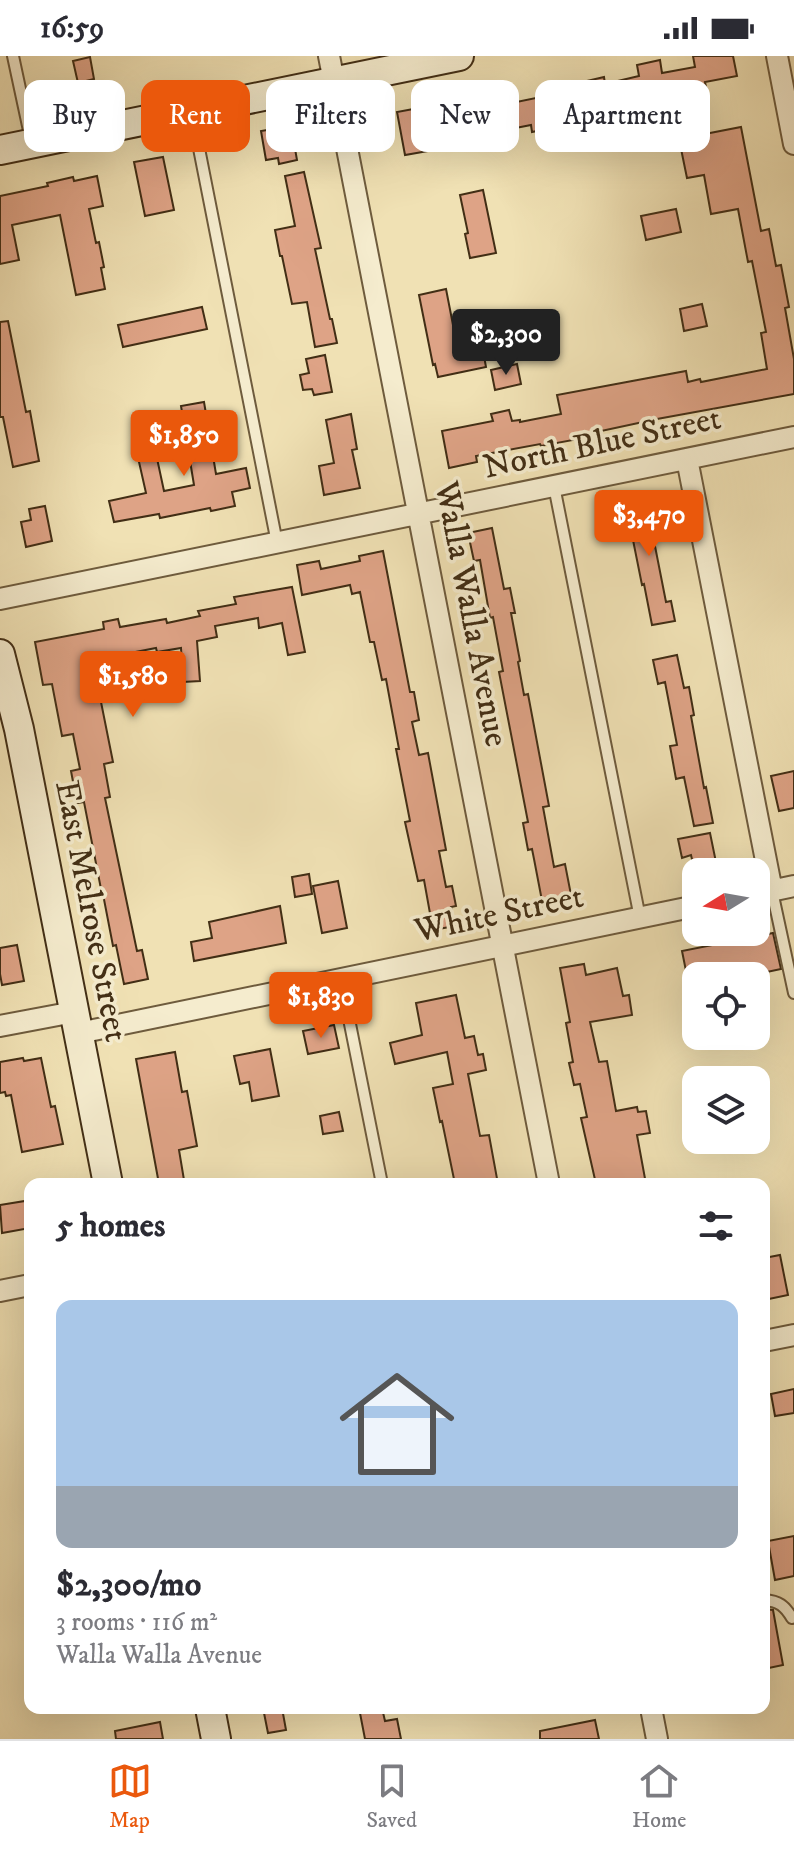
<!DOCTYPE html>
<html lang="en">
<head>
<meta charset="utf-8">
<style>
  :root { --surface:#fff; --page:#f2f2f3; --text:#2b2b33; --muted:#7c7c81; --line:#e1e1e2; --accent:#ea580c }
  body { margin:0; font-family:"IM FELL DW Pica",serif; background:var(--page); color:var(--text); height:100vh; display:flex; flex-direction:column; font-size:30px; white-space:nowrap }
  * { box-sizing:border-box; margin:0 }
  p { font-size:26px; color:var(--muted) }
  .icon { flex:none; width:44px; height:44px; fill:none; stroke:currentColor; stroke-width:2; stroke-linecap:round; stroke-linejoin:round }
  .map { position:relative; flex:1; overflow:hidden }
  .details { position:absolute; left:24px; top:1122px; width:746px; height:536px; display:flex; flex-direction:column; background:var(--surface); border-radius:16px; box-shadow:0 8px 32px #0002 }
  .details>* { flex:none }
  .top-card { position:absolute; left:24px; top:24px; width:746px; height:72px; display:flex; gap:16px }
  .needle { width:52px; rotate:259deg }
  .tools { position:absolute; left:682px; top:802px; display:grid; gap:16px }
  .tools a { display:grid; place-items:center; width:88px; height:88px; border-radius:16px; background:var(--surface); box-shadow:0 8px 32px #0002; font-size:40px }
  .price { position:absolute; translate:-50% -68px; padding:0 18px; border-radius:8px; background:var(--accent); color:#fff; font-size:26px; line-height:52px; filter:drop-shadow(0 2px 4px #0008) }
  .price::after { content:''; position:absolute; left:50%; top:48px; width:24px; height:18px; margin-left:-12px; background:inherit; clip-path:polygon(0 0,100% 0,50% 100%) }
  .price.current { background:#222; color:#fff }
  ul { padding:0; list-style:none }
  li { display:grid; align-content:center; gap:16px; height:424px; padding:0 32px }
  li span { display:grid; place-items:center; height:248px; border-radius:16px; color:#555 }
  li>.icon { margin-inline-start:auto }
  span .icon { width:144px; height:144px; fill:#fffc; stroke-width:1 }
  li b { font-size:34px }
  h2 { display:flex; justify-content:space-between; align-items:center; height:96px; padding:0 32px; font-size:34px }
  .pill { padding:0 28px; border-radius:16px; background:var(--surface); box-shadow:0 8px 32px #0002; font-size:28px; line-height:72px }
  .pill.current { background:var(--accent); color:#fff }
  .status { display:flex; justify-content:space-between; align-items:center; height:56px; padding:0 40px; background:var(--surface); direction:ltr }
  .status svg { height:22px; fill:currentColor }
  .menu { display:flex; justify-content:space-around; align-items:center; height:112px; border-top:2px solid var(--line); background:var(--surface); font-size:22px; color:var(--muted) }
  .menu a { display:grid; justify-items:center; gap:4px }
  .menu .current { color:var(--accent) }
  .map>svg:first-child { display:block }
  .building { fill:#dea386; stroke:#422e15; stroke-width:2 }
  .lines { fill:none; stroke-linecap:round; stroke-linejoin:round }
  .lane-casing { stroke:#6e5b3d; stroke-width:14 }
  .street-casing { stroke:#6e5b3d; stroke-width:24 }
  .secondary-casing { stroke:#422e15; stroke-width:32 }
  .lane { stroke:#f5ecce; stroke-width:10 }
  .street { stroke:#f5ecce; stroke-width:20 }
  .secondary { stroke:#f5ecce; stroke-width:28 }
  .labels { text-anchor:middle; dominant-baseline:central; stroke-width:7; stroke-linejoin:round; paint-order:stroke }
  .street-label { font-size:34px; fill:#422e15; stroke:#f5ecce }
</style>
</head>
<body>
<div class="status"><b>16:59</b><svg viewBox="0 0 49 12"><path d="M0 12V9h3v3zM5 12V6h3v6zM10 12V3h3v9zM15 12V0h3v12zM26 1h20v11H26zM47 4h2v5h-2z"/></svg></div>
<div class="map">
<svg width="794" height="1683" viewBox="0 0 794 1683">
  <rect width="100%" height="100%" fill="#f0e1b4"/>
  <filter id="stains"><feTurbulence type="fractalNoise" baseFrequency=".0025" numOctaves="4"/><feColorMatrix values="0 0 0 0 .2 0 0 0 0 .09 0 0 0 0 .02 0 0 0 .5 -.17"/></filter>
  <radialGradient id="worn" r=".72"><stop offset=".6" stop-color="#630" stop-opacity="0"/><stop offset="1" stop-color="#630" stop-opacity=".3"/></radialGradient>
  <path class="building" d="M693,0H733L737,20L705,26L708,41L689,45L688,39L610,55L612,64L582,70L581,66L532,76L531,69L485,78L477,42L505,37L507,48L575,34L574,28L604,21L605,28L639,20L637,9L660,4L662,17L695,11Z
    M90,1L94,23L78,27L73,5Z
    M435,49L441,77L432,79L434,94L405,99L397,56Z
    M291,70L297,104L279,108L278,102L266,104L261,75Z
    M741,71L761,175L769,173L776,210L781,209L789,251L785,252L794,303V338L657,363L573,381V384L541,390L540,388L476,400L477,406L449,412L442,375L493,365L491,358L509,354L512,365L520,364V366L561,358L557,339L686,315L688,326L700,323L701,326L767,313L761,277L766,276L752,205L748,206L738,153L711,158L704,119L687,122L679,83Z
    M163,101L174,154L145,160L134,106Z
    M304,116L321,192L315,193L330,263H332L337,287L315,291L307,246L292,248L282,200H280L275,174L295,170L285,120Z
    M97,120L103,150L89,153L96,187L99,186L104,211L101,212L105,233L76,239L60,159L12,169L19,204L0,208V140L48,130L47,127L73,121L74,125Z
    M483,134L496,197L470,202L465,178L468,177L460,139Z
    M676,153L681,176L646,184L641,160Z
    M446,233L454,274L492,266L495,282L481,284L486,311L438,321L435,308L433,309L419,239Z
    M702,248L707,270L684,275L680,253Z
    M202,251L207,273L123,291L118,269Z
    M8,265L26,356L30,355L39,405L13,411L3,361H0V266Z
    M325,299L332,336L314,339L312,333L303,334L300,319L309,317L306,303Z
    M517,308L521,328L495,334L491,314Z
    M204,346L216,418L246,412L250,432L232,436L235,450L211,455L210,452L160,462L159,458L114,466L109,445L146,437L137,397L155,393L164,435L194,429L181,350Z
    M351,358L357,393L352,394L360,432L324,439L319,410L334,407L326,364Z
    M650,439L658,479L653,480L666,546L671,545L675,565L652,569L644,528L642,529L625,444Z
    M45,450L52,485L26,491L21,466L31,464L29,453Z
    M492,472L504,533L510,532L515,557H511L520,605L518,606L524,639L528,638L549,750L543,751L554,811L565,808L572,844L543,850L534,803L532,793L528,794L523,767L528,766L499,616L503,615L493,561L490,562L480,504L474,505L468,477Z
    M383,495L410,636H414L419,664L412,666L419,699L428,697L446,794L439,795L446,831L452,830L456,850L451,851L455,870L433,874L424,824L418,825L405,766L410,765L396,693H399L386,623L382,624L374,586H370L360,536L352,538L350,529L302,539L297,509L319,505L321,513L360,505L359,500Z
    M292,531L305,596L288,599L282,567L259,572L258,562L215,570L217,581L197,585L200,625L183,626L181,592L157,596L156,592L125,598L127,609L95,616L113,706L104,708L110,741L105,742L137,895L142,894L148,923L124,928L116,889L113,890L102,833H101L84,746L77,747L71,715L80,713L73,678L62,680L52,628L43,629L35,586L104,573L103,566L118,563L120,571L166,563L167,567L200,560L198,555L236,548L234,541Z
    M677,599L684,632L689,631L694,659L691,660L704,732L706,731L713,767L694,770L684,721L676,723L670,690L677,689L665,626L658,628L653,604Z
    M794,715V752L779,755L771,720Z
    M710,777L718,816H695L691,799L682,802L678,783Z
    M309,818L312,838L295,841L292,821Z
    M338,825L347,872L322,877L313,830Z
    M280,850L286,887L194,905L191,886L212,882L209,866Z
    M773,877L781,913L762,917V920H741L740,914L711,920H687L682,895Z
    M17,889L24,925L2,929L0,918V892Z
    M584,908L586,919L617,912L623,940L629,939L632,959L590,966L599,1006L607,1005L616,1055L637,1051L638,1056L646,1055L650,1077L637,1079L646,1128H596L581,1062L587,1061L580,1028L574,1029L569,1007L573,1006L566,967L570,966L560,912Z
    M456,939L465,982L474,980L478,999L483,998L486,1014L468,1018L480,1080L489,1079L498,1128H455L442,1065L440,1066L433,1032L453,1028L447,996L395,1008L390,987L422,979L416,947Z
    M334,969L339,992L308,998L303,975Z
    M270,993L279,1040L252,1045L249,1026L240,1028L234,1000Z
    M175,996L182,1036L187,1035L197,1090L179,1094L184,1124L159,1128L136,1003Z
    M23,1002L24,1005L41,1002L51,1051L55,1050L63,1088L22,1096L11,1039L6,1040L5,1036L0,1037V1006Z
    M339,1056L343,1075L323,1078L320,1060Z
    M25,1145L30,1172L2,1177L0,1149Z
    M780,1199L788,1239L764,1244V1202Z
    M794,1333V1357L775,1360L771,1338Z
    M794,1480V1520L775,1524L768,1485Z
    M764,1553L773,1554L783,1609L764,1613Z
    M263,1652H282L286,1674L268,1677Z
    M359,1652H382L385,1665L397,1663L401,1683H365Z
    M595,1664L599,1683H540V1675Z
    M160,1666L163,1683H116L115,1675Z"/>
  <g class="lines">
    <g class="lane-casing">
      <path id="lane" d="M13,0L31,84
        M192,57L277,487
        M554,430L640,862
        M772,835L794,937
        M341,923L382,1128
        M764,1544C779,1545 785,1550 792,1562"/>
    </g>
    <g class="street-casing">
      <path id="street" d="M329,0L549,1128
        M777,0L794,88
        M687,403L772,835
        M0,543L794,381
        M756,838L794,830
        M0,970L74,956
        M79,977L696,850
        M0,1235L30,1229
        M764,1285L794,1279
        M651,1652L657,1683"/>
    </g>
    <g class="secondary-casing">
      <path id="secondary" d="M0,94L459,0
        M0,598L19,673L108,1128
        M210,1652L216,1683"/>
    </g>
    <use href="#lane" class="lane"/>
    <use href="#street" class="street"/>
    <use href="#secondary" class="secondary"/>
  </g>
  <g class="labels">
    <g class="street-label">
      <text transform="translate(602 387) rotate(-12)">North Blue Street</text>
      <text transform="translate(471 558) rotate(79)">Walla Walla Avenue</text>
      <text transform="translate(91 855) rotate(79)">East Melrose Street</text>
      <text transform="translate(499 858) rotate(-12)">White Street</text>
    </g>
  </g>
  <rect width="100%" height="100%" filter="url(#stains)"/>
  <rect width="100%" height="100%" fill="url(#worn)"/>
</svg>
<div class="tools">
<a><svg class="needle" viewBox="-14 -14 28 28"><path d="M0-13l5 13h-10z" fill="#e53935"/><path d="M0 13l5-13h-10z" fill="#7c7c81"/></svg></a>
<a><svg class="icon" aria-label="locate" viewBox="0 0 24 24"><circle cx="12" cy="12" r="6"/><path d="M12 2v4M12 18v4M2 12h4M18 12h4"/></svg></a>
<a><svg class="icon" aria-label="layers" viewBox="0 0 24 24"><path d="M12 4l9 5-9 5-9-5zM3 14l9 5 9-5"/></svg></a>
</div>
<b class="price current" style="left:506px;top:321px">$2,300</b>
<b class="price" style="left:184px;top:422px">$1,850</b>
<b class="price" style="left:649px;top:502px">$3,470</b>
<b class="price" style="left:133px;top:663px">$1,580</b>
<b class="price" style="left:321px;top:984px">$1,830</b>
<div class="top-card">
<a class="pill">Buy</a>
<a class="pill current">Rent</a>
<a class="pill">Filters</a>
<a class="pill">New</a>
<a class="pill">Apartment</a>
</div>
<section class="details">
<h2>5 homes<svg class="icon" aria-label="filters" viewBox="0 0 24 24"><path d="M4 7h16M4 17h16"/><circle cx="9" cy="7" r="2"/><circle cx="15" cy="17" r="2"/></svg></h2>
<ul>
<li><span style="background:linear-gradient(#a9c7e8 75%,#9aa5b1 0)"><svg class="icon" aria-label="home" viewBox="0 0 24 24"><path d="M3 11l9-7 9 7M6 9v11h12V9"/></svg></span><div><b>$2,300/mo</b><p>3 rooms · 116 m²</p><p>Walla Walla Avenue</p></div></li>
</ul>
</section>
</div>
<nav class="menu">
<a class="current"><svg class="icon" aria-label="map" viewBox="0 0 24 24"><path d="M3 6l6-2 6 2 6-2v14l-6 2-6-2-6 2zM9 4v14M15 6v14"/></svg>Map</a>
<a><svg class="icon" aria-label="saved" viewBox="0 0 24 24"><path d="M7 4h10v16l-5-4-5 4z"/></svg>Saved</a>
<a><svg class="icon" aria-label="home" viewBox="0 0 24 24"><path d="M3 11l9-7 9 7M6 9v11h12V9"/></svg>Home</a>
</nav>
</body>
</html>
